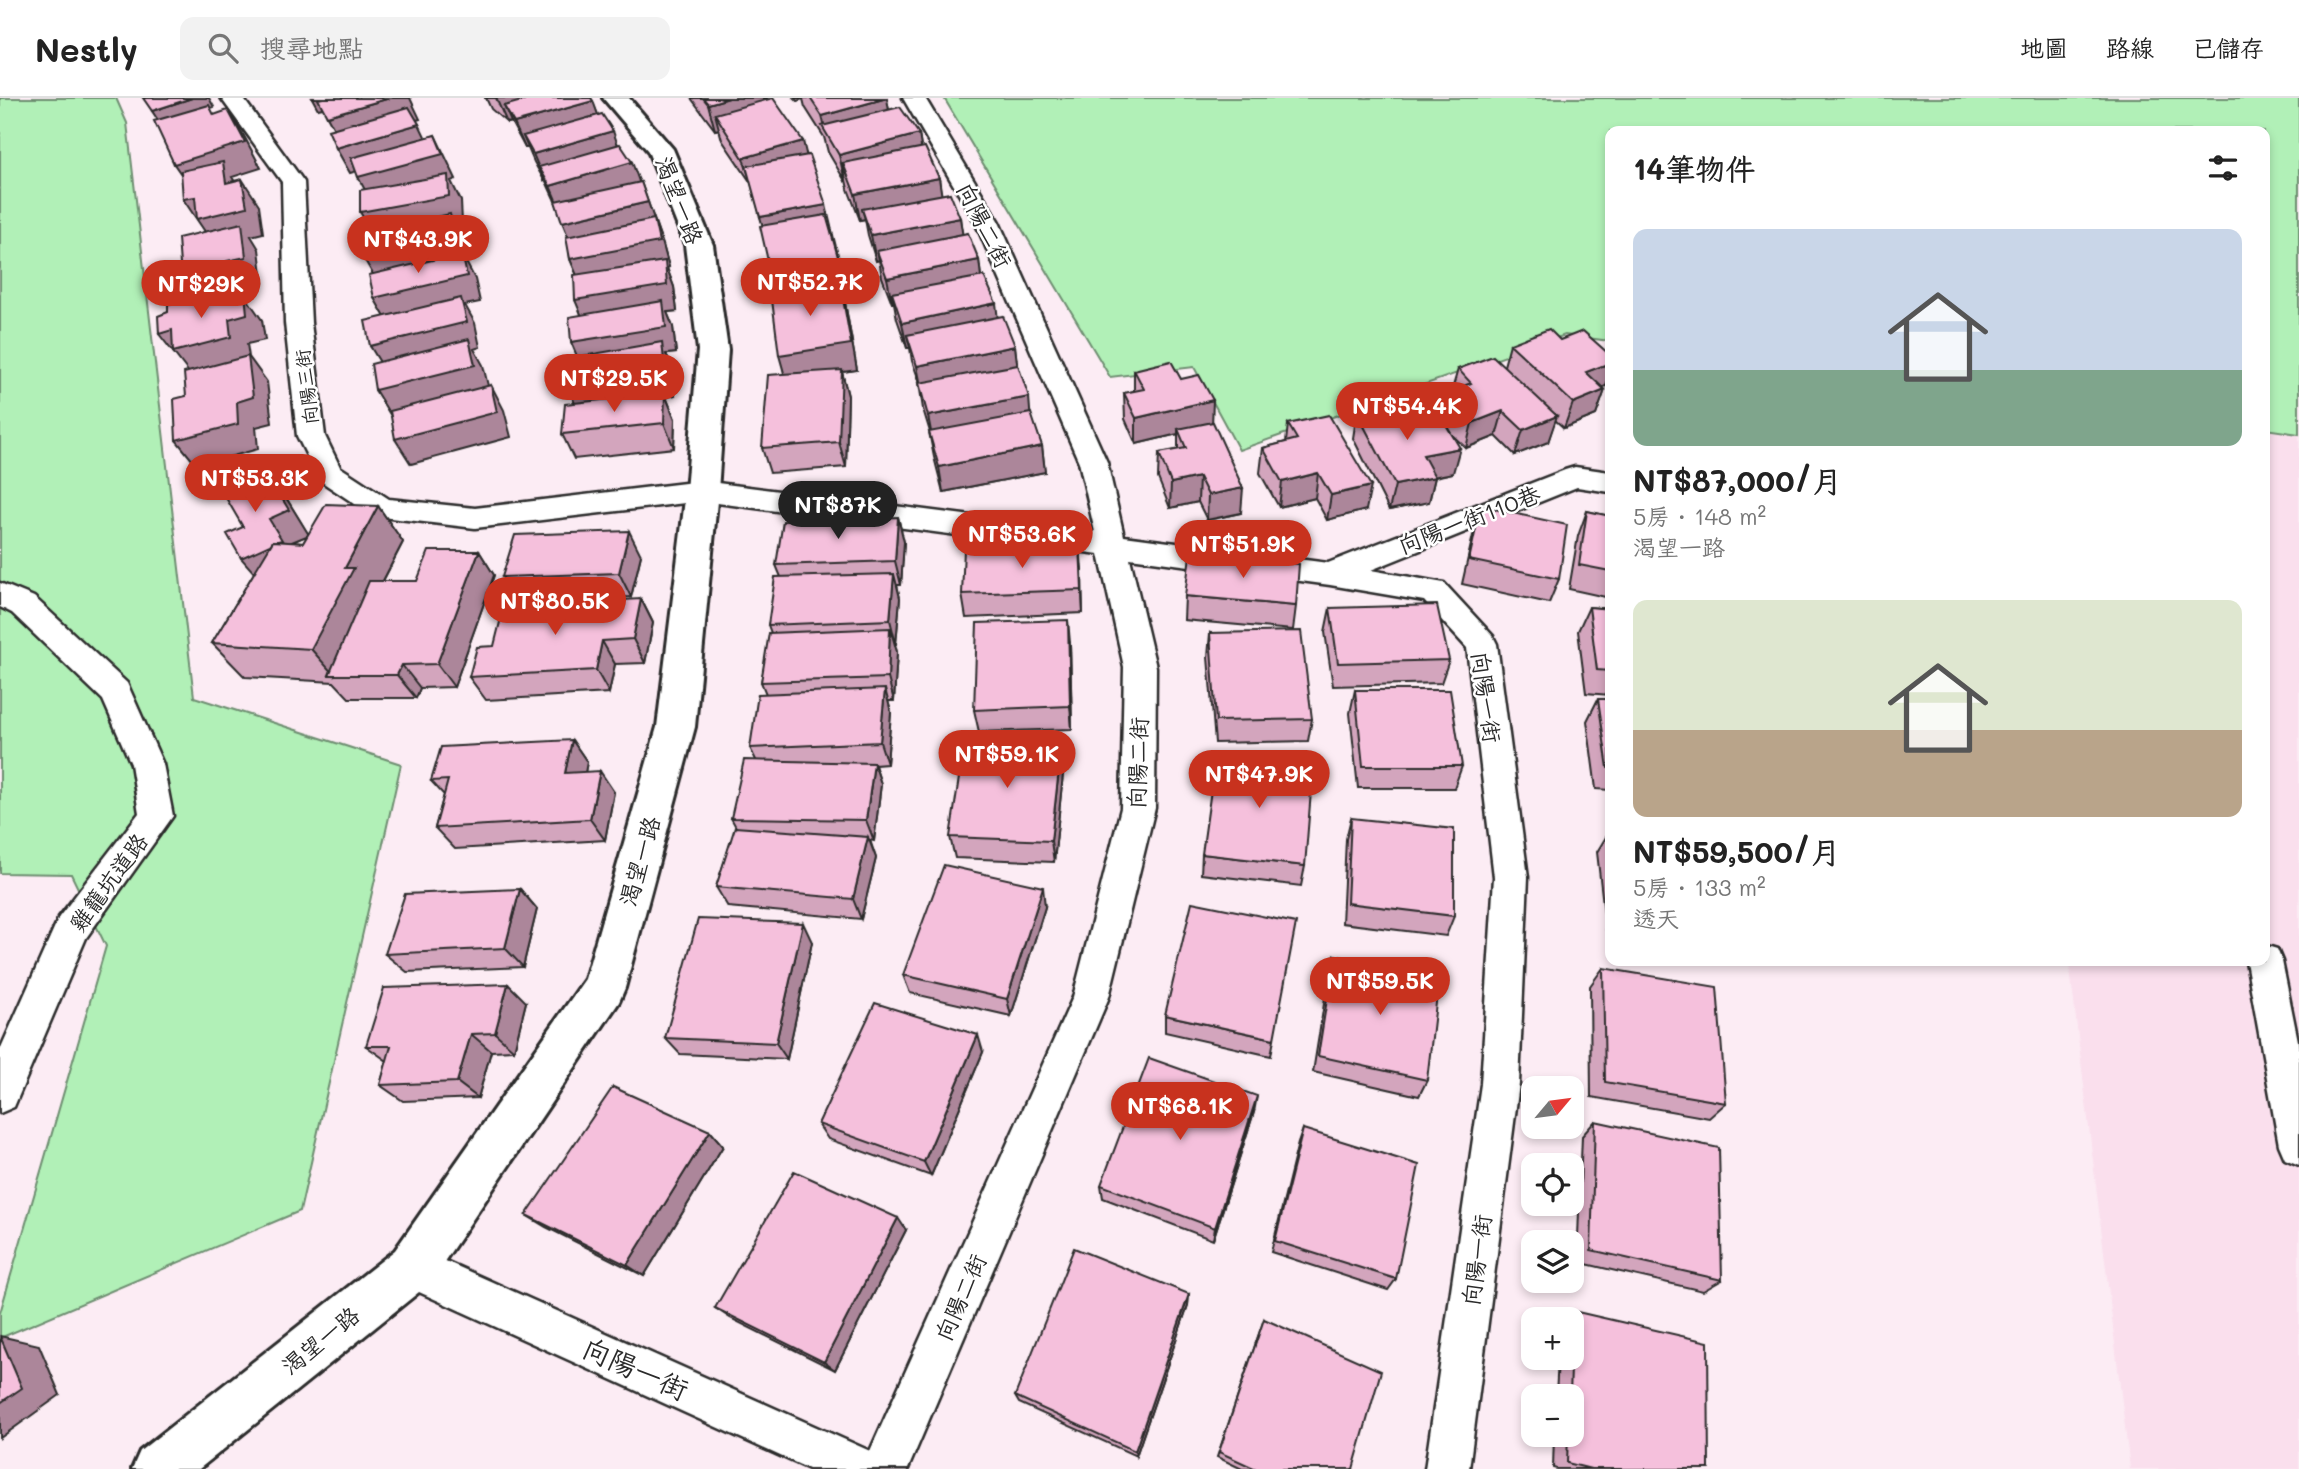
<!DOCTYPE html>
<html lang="zh-TW">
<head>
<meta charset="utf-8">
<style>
  :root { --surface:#fff; --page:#f2f2f2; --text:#222; --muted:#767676; --line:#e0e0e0; --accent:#c8321e }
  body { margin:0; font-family:Mali,"LXGW WenKai TC",sans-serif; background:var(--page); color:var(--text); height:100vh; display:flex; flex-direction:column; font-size:26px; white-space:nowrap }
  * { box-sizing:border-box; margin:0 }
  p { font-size:23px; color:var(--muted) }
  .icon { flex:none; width:38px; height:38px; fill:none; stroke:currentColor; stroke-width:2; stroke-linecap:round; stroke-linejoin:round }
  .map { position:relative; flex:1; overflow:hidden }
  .sheet { position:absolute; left:1605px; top:28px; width:665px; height:840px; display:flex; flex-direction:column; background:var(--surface); border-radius:14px; box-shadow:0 4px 10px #0003 }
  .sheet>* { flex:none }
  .needle { width:46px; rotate:61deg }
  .fabs { position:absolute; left:1521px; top:978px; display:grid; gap:14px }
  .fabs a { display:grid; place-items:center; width:63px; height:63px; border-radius:14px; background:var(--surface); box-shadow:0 4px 10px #0003; font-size:35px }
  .price { position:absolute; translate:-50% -60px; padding:0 16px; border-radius:24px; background:var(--accent); color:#fff; font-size:23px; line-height:46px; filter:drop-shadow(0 2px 4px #0008) }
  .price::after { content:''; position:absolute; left:50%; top:42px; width:21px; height:16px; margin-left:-10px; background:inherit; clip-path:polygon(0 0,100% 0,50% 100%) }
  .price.on { background:#222; color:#fff }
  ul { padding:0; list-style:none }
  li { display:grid; align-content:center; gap:14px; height:371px; padding:0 28px }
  li span { display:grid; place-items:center; height:217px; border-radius:14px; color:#555 }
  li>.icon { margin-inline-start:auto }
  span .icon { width:126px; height:126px; fill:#fffc; stroke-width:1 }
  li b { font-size:30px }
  h2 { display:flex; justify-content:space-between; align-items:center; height:84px; padding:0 28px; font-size:30px }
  header { display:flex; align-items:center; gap:42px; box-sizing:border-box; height:98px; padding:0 35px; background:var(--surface); border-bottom:2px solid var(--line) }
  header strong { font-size:33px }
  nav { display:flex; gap:38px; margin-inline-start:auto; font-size:24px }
  .search { width:490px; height:63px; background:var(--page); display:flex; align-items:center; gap:18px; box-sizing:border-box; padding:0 24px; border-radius:14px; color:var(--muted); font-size:26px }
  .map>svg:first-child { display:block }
  .built { fill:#fadfed }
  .green { fill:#b1f0b7; stroke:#6e8e71; stroke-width:2 }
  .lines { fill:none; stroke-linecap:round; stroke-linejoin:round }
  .lane-casing { stroke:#2b2b2b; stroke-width:5 }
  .street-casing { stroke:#2b2b2b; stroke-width:6 }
  .lane { fill:#fff; fill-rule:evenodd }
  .street { fill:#fff; fill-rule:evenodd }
  .wall { fill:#d3a5bd; stroke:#2b2b2b; stroke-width:2; fill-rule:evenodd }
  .shaded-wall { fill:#ac869a; stroke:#2b2b2b; stroke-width:2 }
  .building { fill:#f5c0dc; stroke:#2b2b2b; stroke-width:2 }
  .labels { text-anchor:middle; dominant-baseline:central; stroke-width:5; stroke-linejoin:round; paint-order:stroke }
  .far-street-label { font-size:19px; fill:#2b2b2b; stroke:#fff }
  .street-label { font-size:23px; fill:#2b2b2b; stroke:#fff }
  .near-street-label { font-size:28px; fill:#2b2b2b; stroke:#fff }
</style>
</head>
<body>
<header>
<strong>Nestly</strong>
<div class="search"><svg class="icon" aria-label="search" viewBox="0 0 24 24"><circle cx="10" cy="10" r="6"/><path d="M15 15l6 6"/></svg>搜尋地點</div>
<nav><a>地圖</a><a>路線</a><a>已儲存</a></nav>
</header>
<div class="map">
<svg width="2299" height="1371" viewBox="0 0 2299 1371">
  <rect width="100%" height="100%" fill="#fcecf4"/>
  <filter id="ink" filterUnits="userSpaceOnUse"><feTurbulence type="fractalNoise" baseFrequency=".0143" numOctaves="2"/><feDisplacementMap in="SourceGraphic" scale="14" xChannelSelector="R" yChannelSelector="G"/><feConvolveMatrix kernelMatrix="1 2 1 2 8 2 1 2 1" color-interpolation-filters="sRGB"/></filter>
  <g filter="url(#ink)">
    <path class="built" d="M2265,331L2299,336V1371H2130L2069,863H2264Z"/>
    <path class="green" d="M0,0H116L127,25L194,599L401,666L300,1113L0,1240V1215L106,848L71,776L0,775Z
      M944,0H2299V336L2265,331L2264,33H1610V243L1565,237L1239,352L1194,269L1110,279Z"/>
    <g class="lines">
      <g class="lane-casing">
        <path id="lane" d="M221,0H243L304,84L311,225L325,338L340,369L389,401L475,410L702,383L1095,434L1079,364L975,124L903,0H925L999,124L1107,364L1124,438L1328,465L1565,372L1575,369L1610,374V394L1577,389L1371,472L1444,485L1493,538L1497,546L1528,779L1519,986L1469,1371H1425L1481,986L1494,779L1467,550L1424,503L1330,487L1130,460L1156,569L1155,710L1109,899L908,1371H809L397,1184L391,1169L397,1154L412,1148L870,1353L1073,899L1121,710L1124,569L1099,456L702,403L475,430L373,418L319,382L297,338L285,225L282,84Z
          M0,485L34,499L127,585L163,666L173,718L86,840L14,1009L0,1015V952L59,819L139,715L131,666L103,602L12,515L0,509Z
          M2264,847L2277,851L2282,863L2299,948V1067L2285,1061L2279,1047L2246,863H2264Z"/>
      </g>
      <g class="street-casing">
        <path id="street" d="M603,0H629L673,51L713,147L728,252L718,393L695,629L625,890L619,904L429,1186L199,1371H132L140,1353L395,1152L585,881L657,629L686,393L698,252L685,147L648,53Z"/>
      </g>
      <use href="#lane" class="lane"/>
      <use href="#street" class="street"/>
    </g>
    <path class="wall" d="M484,0H591L598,17L618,46L640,84H641L663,147L669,169L667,170L674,189L677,213L667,214L673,229L676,255L666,256L672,270L675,297L666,299L675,321L674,350L574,361L562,336L575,305L581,217L577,177L570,161L568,138L556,105L545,81L544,82L534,64L528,50H525L511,24L507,25L491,11L486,0Z
      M691,0H767L807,57L832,133L842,173L848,199H844L857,272L842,274L848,298L846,369L770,375L762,350L784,276L775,193L763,128L751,85L722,42L719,31L715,32Z
      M794,0H886L889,12L919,36L921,50L939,80L941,97L960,120L962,136L979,162L981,178L997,219L1015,248L1017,267L1030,315L1042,348L1045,374L943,394L934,359L929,334H930L923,311L919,285H920L912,263L910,250H907L897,221L894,205H892L882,179L879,162L876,163L868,137L865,121L860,122L848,91L846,82L845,83L828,54L824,39L805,9L803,1L797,3Z
      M1510,246L1606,288L1603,289L1605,292L1596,317L1564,330L1555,322L1548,344L1515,357L1496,338L1466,350L1451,336L1453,375L1435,379L1429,404L1389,412L1353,340L1357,315L1407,323L1438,317L1443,296L1452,292L1458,271L1504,268Z
      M1134,272L1181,281L1212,324L1241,415L1207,422L1198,404L1170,410L1158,380L1159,355L1178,352V336L1136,346L1125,321L1124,295L1134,293Z
      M1288,326L1366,412L1327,422L1315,400L1279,409L1260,375L1263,350L1286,344Z
      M266,374L285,398L308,436L378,408L403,444L383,483H417L479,453L494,477L454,589L420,590L416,600H349L334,584L245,579L212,545L254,475L243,429ZM308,437L303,445L292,444Z
      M1481,408L1559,481L1549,505L1462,486L1474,433Z
      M1587,413L1610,418V500L1569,491L1578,438Z
      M898,419L904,444L901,487H897L900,500L896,546H895L897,554L894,603H888L891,614L887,666L875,667L881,686L874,743L870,742L876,760L861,821L728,809L716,789L736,729L731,720L756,662L750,650L766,596L761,584L771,535L768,527L781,479L776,467Z
      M1080,447L1083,515L966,520L962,496Z
      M641,457L631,499L517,503L502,479Z
      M1185,498L1296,508L1293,532L1184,522Z
      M641,501L653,525L645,565L615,566L609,595L486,602L469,579L494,548Z
      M1589,509L1610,511V597L1586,595L1578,533Z
      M1330,510L1449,562L1441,585L1333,588L1325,534Z
      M1210,535L1312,621L1308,643L1215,645L1208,559Z
      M1070,545L1072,631L979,634L974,612Z
      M1355,592L1462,668L1454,690H1358L1350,615Z
      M1598,601H1610V692L1596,691L1587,623Z
      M572,642L587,664L585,674L614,694L605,742L455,751L435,730L444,697L431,683Z
      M1064,666L1054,764L955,760L950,739Z
      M1351,720L1454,818L1446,838L1342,825L1346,741Z
      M1609,734H1610V833H1606L1597,754Z
      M1202,756L1305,768L1301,788L1201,776Z
      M520,791L537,811L523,869L407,874L385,856Z
      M1045,809L1011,918L910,895L903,877Z
      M812,844L787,961L680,956L665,940Z
      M1334,857L1427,982L1419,998L1313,974L1329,875Z
      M1603,870L1726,1005L1709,1020L1591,999L1590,888Z
      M526,904L514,952L491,953L478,1000L403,1003L380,987L387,963L366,948Z
      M1165,917L1274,941L1271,958L1165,934Z
      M983,954L931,1078L828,1041L818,1026Z
      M1254,1014L1213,1142L1103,1100L1101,1087Z
      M1595,1023L1722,1182L1703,1193L1577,1164L1582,1038Z
      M1303,1031L1396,1181L1388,1192L1271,1154L1298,1045Z
      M710,1033L723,1048L644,1178L546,1129L526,1117Z
      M906,1132L835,1272L730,1220L715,1210Z
      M1189,1196L1188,1207L1136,1358L1019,1305L1015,1298Z
      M1573,1213L1709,1371H1557L1553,1370L1554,1337H1572V1298H1556L1558,1260H1572V1222H1561Z
      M1264,1221L1353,1371H1242L1217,1359Z"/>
    <path class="shaded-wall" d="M192,0H209L214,9L211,10L169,39L152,13Z
      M312,0H366L318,11Z
      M390,0H410L420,21L341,44L327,18Z
      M496,0H571L504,8L511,24L507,25Z
      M729,0H767L771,15L715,16L719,31L715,32L708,6Z
      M887,0L891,26L826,34L822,18Z
      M593,3L602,28L523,38L528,50H525L514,25Z
      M228,12L244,38L261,70L232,79L239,90L242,81L259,107L263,135L251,138L259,151L263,185L245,189L246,199L262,222L265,242L247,246L249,259L267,284L272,325L256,329L258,351L197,368L176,342L193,280L159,236L201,219L182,193L214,147L183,101L226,85L192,92L174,66Z
      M419,26L431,51L350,75L336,50Z
      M613,33L622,59L539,69L545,81L544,82L533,56Z
      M919,36L923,62L843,65L846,82L845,83L839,57Z
      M435,37L456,81L451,83L461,103L462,124L454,125L463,142L468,163L466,164L475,181L480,204L465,207L475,225L480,249L474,251L483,267L489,292L391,318L375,292L386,274L370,248L389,226L374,200L378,185L363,159L375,139L360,114L372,105L358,79Z
      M803,43L809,68L751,85L743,60Z
      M632,64L641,89L561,114L550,88Z
      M939,80L943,106L862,111L865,121L860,122L855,96Z
      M648,104L663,147L669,169L667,170L674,189L677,213L667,214L673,229L676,255L666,256L672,270L675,297L666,299L675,321L674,350L664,325L579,314L567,288L582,270L571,244L586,228L575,202L581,187L570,161L573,150L562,124Z
      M826,107L832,133L768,145L760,119Z
      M960,120L964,146L877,153L879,162L876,163L871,137Z
      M979,162L982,188L892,195L894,205H892L887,180Z
      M842,173L848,199H844L857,272L842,274L848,298L846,369L839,344L786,282L779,257L780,211L773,185Z
      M996,205L999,231L907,237L910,250H907L902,225Z
      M1015,248L1018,273L922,293L917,268Z
      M1610,265V278L1606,288L1577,299L1586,274Z
      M491,287L504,312L511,339L411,366L395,341Z
      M1605,292L1596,317L1564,330L1573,305Z
      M1029,299L1031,325L933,344L928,318Z
      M1213,302L1212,328L1178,331V336L1136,346V320Z
      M1503,313L1496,338L1466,350L1472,325Z
      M1557,318L1548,344L1515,357L1523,332Z
      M1042,348L1045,374L943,394L939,369Z
      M1460,350L1453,375L1417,382L1423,357Z
      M266,374L285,398L309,437L289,445L262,484L241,460L269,421Z
      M1318,375L1315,400L1279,409L1282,384Z
      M1199,379L1198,404L1170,410L1171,385Z
      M1435,379L1429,404L1389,412L1395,387Z
      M1371,388L1366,412L1327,422L1331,397Z
      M1243,390L1241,415L1207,422L1208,397Z
      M378,408L403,444L334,577L311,551L345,470Z
      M898,419L904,444L901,487L895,463Z
      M629,433L641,457L631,499L619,475Z
      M1080,447L1082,471L1083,515L1082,492Z
      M479,453L494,477L454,589L437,566Z
      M894,476L900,500L896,546L890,522Z
      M641,501L653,525L645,565L633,541Z
      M1068,522L1070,545L1072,631L1070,608Z
      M890,530L897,554L894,603L888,580Z
      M602,543L615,566L609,595L596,572Z
      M402,567L420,590L416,600L397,577Z
      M885,591L891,614L887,666L880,644Z
      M572,642L587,664L581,696L565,675Z
      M1062,644L1064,666L1054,764L1051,743Z
      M874,665L881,686L874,743L866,722Z
      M600,673L614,694L605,742L590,721Z
      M868,739L876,760L861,821L853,801Z
      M1043,789L1045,809L1011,918L1007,901Z
      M520,791L537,811L523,869L505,850Z
      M803,825L812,844L787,961L776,945Z
      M508,886L526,904L514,952L495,935Z
      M471,936L491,953L478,1000L457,984Z
      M978,937L983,954L931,1078L924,1064Z
      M1257,998L1254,1014L1213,1142L1215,1130Z
      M710,1033L723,1048L644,1178L627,1167Z
      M898,1120L906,1132L835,1272L824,1264Z
      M1189,1196L1188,1207L1136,1358L1135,1353Z
      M0,1238L39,1247L60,1297L0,1340Z"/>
    <path class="building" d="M143,0H192L152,13Z
      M323,0H390L327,18L318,1Z
      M532,0H591L593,3L514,25L504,8Z
      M703,0H729L708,6Z
      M773,0L803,43L743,60L715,16Z
      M810,0H887L822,18Z
      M209,7L214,17L228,12L245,44L174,66L154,23Z
      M409,9L419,26L336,50L328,32Z
      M900,9L919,36L839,57L822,28Z
      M602,16L613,33L533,56L523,38Z
      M435,37L443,56L358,79L351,60Z
      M620,46L632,64L550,88L539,69Z
      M925,49L939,80L855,96L843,65Z
      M809,57L826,107L760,119L746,68Z
      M223,64L226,85L242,81L247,109L197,121L195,99L183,101L181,73Z
      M448,77L449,98L360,114V92Z
      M641,84L648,104L562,124L555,103Z
      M950,95L960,120L871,137L862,111Z
      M450,116L455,138L363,159L359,137Z
      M826,117L842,173L773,185L760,128Z
      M654,121L659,144L570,161L566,139Z
      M242,125L246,159L227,163L230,182L182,193L178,140Z
      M968,135L979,162L887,180L877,153Z
      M462,155L467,178L374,200L369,177Z
      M665,163L667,187L575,202L574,177Z
      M984,178L996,205L902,225L892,195Z
      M840,184L851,246L779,257L771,194Z
      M219,194L220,203L245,196L247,216L229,221L231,239L173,254L172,232L159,236L158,218L168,214V206Z
      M461,200L467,224L370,248L365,223Z
      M663,203L666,229L571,244L569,219Z
      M1003,218L1015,248L917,268L907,237Z
      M1549,231L1560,242L1583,233L1610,257V265L1586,274L1605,292L1573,305L1510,246Z
      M469,241L475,267L375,292L371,266Z
      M662,244L665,272L567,288L565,261Z
      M248,258L253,299L237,304L238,326L176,342L174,301L186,298L184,275Z
      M1493,258L1557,318L1523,332L1503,313L1472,325L1443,296L1471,285L1458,271Z
      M1171,263L1181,281L1199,277L1213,302L1136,320L1124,295L1144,291L1134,272Z
      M1018,267L1029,299L928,318L919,285Z
      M842,272L839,344L762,350L768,277Z
      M491,287L497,314L395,341L390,313Z
      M665,295L664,325L562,336L565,306Z
      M1399,308L1407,323L1440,317L1460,350L1423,357L1435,379L1395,387L1357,315Z
      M1031,315L1042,348L939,369L929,334Z
      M1329,317L1371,388L1331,397L1318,375L1282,384L1263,350L1297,341L1288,326Z
      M1213,324L1243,390L1208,397L1199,379L1171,385L1159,355L1186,350L1178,331Z
      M266,374L289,412L269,421L282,442L278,443H273L270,447L241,460L227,436L243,429L222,393Z
      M326,406L378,408L345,470H354L311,551L212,545L273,443L303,445Z
      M1481,408L1567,427L1559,481L1469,462Z
      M1587,413L1610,418V473L1579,467Z
      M898,419L895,463L776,467L783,423Z
      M629,433L619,475L502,479L515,437Z
      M1080,447L1082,492L962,496L964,451Z
      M429,453H479L437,566L402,567L397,577H329L369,483H417Z
      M1190,457L1299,466L1296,508L1185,498Z
      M894,476L890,522L768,527L775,479Z
      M641,501L633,541L602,543L596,572L469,579L477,549L494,548L504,508Z
      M1437,507L1449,562L1338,565L1330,510Z
      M1589,509L1610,511V573L1597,572Z
      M1068,522L1070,608L974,612L977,525Z
      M890,530L888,580L761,584L769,535Z
      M1301,533L1312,621L1216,623L1210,535Z
      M885,591L880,644L750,650L758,596Z
      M1355,592H1450L1462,668H1363Z
      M1598,601H1610V670H1608Z
      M965,640L1062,644L1051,743L950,739Z
      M572,642L565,675L600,673L590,721L435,730L448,682L431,683L441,649Z
      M1216,656L1313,668L1305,768L1202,756Z
      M744,662L874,665L866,722L731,720Z
      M1351,720L1454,731V818L1347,805Z
      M735,729L868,739L853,801L716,789Z
      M944,767L1043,789L1007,901L903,877Z
      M520,791L505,850L385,856L405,796Z
      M1192,804L1296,825L1274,941L1165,917Z
      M698,821L803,825L776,945L665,940Z
      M1334,857L1439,879L1427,982L1318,958Z
      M1603,870L1717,889L1726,1005L1605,984Z
      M508,886L495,935L471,936L457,984L380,987L391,948H366L384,890Z
      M875,905L978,937L924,1064L818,1026Z
      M1149,960L1257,998L1215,1130L1101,1087Z
      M613,989L710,1033L627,1167L526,1117Z
      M1595,1023L1719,1050L1722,1182L1591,1152Z
      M1303,1031L1419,1067L1396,1181L1275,1143Z
      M794,1073L898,1120L824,1264L715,1210Z
      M1074,1150L1189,1196L1135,1353L1015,1298Z
      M1573,1213L1708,1244L1709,1371H1591L1567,1365L1568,1337H1572V1298H1570Z
      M1264,1221L1381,1273L1353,1371H1256L1219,1354Z
      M0,1238L22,1290L0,1305Z"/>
  </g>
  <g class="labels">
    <g class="far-street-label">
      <text transform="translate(306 289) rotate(-97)">向陽三街</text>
    </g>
    <g class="street-label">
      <text transform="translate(680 102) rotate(69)">渴望一路</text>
      <text transform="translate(985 127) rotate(63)">向陽二街</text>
      <text transform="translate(1469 421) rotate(-21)">向陽一街110巷</text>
      <text transform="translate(1487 599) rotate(82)">向陽一街</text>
      <text transform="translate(1137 665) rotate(-88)">向陽二街</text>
      <text transform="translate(639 763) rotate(-74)">渴望一路</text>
      <text transform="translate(108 784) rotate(-54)">雞籠坑道路</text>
      <text transform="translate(1476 1162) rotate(-82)">向陽一街</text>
      <text transform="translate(960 1199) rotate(-66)">向陽二街</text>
      <text transform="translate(320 1242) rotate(-39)">渴望一路</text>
    </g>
    <g class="near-street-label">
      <text transform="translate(636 1270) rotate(24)">向陽一街</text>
    </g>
  </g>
</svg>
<div class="fabs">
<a><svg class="needle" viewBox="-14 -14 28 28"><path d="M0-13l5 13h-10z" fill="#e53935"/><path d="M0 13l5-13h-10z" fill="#767676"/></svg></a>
<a><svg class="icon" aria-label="locate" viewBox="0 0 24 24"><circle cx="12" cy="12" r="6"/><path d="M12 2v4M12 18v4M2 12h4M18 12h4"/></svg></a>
<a><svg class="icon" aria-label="layers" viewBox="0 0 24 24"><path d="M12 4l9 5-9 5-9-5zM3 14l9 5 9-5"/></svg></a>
<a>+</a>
<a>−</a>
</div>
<b class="price" style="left:418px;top:177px">NT$43.9K</b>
<b class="price" style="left:810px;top:220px">NT$52.7K</b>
<b class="price" style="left:201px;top:222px">NT$29K</b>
<b class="price" style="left:614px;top:316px">NT$29.5K</b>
<b class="price" style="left:1407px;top:344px">NT$54.4K</b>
<b class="price" style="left:255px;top:416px">NT$53.3K</b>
<b class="price on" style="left:838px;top:443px">NT$87K</b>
<b class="price" style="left:1022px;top:472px">NT$53.6K</b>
<b class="price" style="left:1243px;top:482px">NT$51.9K</b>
<b class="price" style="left:555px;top:539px">NT$80.5K</b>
<b class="price" style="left:1007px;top:692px">NT$59.1K</b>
<b class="price" style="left:1259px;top:712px">NT$47.9K</b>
<b class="price" style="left:1380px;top:919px">NT$59.5K</b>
<b class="price" style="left:1180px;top:1044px">NT$68.1K</b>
<section class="sheet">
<h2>14筆物件<svg class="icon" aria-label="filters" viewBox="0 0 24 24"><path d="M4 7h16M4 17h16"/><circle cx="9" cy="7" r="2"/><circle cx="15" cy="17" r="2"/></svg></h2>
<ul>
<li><span style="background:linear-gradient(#c9d6e8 65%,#7fa58c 0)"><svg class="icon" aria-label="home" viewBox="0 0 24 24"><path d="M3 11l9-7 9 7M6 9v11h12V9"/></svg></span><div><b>NT$87,000/月</b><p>5房 · 148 m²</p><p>渴望一路</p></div></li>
<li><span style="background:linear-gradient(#dfe7d0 60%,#b9a48a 0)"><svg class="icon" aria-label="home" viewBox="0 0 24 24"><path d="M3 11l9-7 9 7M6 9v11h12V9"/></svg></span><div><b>NT$59,500/月</b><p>5房 · 133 m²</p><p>透天</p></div></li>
</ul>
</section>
</div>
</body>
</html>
